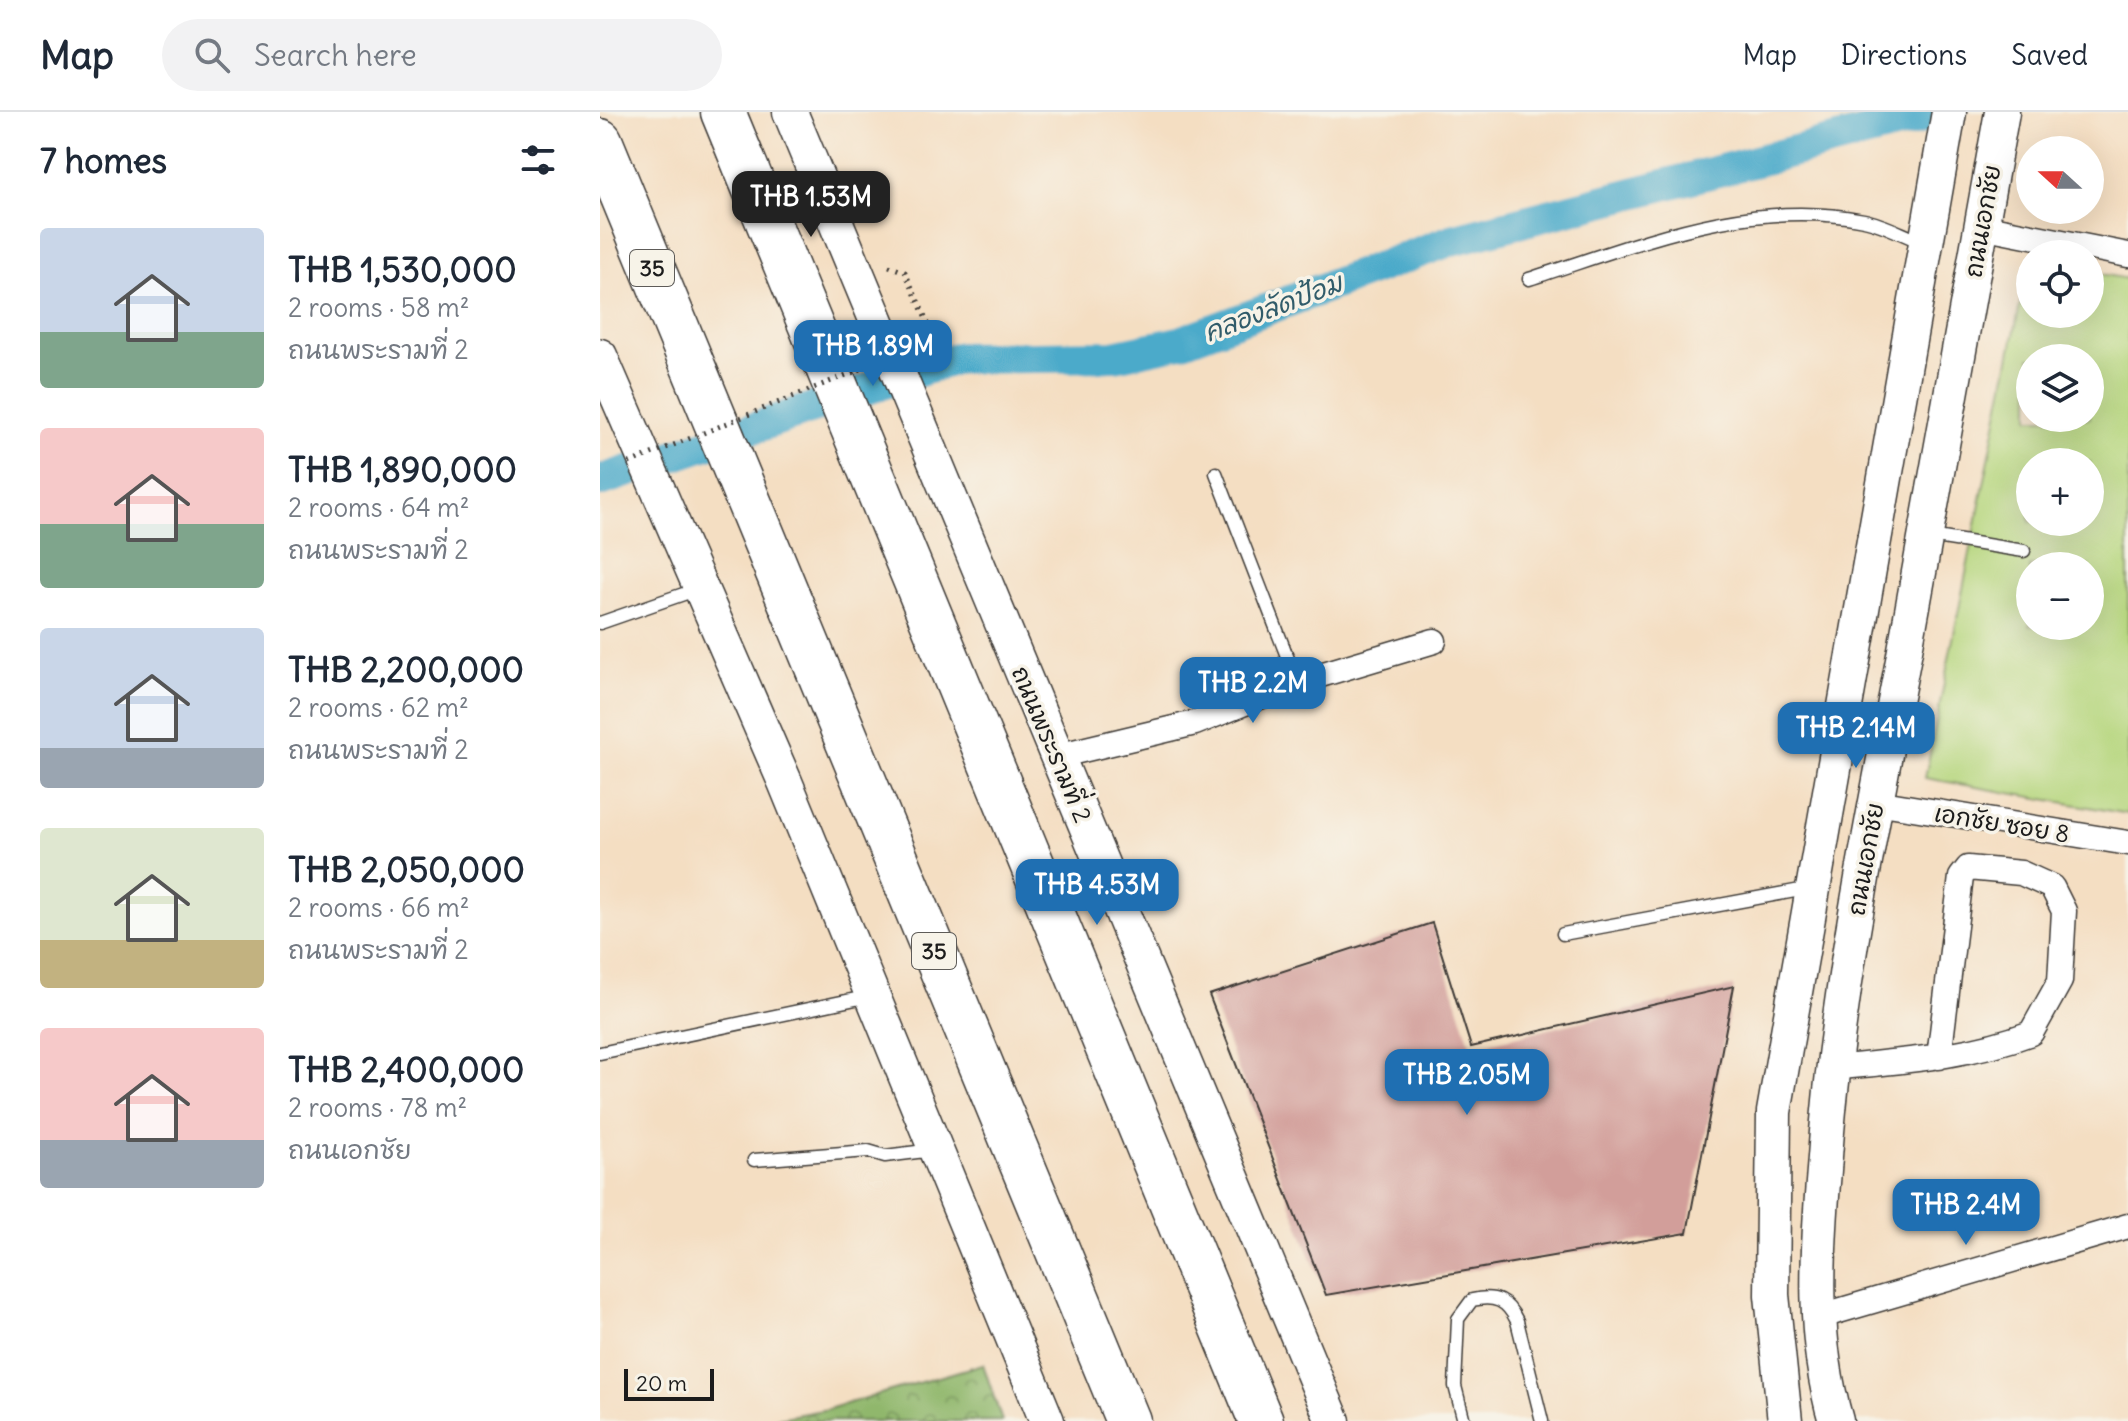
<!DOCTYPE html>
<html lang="en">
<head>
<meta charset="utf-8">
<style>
  :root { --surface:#fff; --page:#f2f2f3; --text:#1f2937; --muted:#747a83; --line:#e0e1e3; --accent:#1f6fb2 }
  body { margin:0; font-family:Delius,"Playpen Sans Thai",sans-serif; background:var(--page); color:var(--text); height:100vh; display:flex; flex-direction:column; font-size:30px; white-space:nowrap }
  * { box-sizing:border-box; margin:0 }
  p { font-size:26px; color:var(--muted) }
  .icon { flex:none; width:44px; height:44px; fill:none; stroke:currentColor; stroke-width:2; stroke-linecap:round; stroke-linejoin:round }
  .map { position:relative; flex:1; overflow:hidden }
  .sheet { display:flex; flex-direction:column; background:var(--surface); width:600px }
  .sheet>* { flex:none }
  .needle { width:52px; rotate:291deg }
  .fabs { position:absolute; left:1416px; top:24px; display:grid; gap:16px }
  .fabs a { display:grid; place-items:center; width:88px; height:88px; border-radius:50%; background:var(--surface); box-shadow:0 8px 32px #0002; font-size:40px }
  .scale { position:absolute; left:24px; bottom:20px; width:90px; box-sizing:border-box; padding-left:8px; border:4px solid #1c1c1c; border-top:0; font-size:22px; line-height:28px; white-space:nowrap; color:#1c1c1c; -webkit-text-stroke:6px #f7f3e8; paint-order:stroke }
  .price { position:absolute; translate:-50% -68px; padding:0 18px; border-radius:16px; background:var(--accent); color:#fff; font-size:26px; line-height:52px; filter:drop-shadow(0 2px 4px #0008) }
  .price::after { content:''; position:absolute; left:50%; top:48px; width:24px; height:18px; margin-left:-12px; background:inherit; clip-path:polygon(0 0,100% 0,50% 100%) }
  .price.selected { background:#222; color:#fff }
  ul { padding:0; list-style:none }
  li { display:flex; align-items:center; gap:24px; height:200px; padding:0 40px }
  li span { display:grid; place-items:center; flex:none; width:224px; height:160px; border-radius:8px; color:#555 }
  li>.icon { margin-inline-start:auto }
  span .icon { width:96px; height:96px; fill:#fffc; stroke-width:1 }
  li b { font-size:34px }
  h2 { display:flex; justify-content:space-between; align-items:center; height:96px; padding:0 40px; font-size:34px }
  header { display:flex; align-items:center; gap:48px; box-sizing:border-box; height:112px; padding:0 40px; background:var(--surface); border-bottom:2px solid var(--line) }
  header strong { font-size:38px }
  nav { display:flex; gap:44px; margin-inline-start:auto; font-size:28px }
  .search { width:560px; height:72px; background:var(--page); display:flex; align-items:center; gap:20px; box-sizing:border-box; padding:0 28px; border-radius:44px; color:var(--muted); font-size:30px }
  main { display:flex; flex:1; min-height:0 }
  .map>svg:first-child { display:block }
  .forest { fill:url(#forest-crowns); stroke:#566a44; stroke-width:2 }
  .pitch { fill:#b5d67d; stroke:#68794c; stroke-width:2; fill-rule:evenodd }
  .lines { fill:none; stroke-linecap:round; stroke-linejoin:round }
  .canal { stroke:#4baaca; stroke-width:32 }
  .building { fill:#d29e9a }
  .lane-casing { stroke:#3c3935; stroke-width:15 }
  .street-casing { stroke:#3c3935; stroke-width:27 }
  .secondary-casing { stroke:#3c3935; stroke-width:37 }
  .highway-casing { stroke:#3c3935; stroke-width:47 }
  .path { stroke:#3c3935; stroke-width:5; stroke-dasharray:2 6; stroke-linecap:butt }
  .lane { stroke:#fff; stroke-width:12 }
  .street { stroke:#fff; stroke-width:24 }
  .secondary { stroke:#fff; stroke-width:34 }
  .highway { stroke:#fff; stroke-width:44 }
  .path-bridge { stroke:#3c3935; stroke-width:5; stroke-dasharray:2 6; stroke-linecap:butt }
  .labels { text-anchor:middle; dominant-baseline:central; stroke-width:7; stroke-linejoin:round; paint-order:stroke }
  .shield { fill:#f7f3e8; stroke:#5e5c59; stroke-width:2 }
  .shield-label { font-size:22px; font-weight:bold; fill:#1c1c1c }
  .street-label { font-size:24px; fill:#1c1c1c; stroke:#f7f3e8 }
  .water-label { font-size:26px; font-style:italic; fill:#315c6a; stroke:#f7f3e8 }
</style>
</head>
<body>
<header>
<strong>Map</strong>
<div class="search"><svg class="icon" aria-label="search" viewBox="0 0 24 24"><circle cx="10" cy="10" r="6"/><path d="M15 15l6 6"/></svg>Search here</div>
<nav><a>Map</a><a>Directions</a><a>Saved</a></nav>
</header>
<main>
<section class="sheet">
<h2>7 homes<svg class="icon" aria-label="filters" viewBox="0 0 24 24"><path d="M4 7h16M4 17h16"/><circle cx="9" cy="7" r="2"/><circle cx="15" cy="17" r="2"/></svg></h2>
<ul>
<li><span style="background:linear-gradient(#c9d6e8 65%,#7fa58c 0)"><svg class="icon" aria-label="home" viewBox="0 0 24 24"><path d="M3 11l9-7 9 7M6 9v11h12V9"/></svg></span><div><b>THB 1,530,000</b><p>2 rooms · 58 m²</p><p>ถนนพระรามที่ 2</p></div></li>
<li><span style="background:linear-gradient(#f6c9c9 60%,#7fa58c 0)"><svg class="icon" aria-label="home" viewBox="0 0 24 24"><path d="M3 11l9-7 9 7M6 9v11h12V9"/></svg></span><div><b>THB 1,890,000</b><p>2 rooms · 64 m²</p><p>ถนนพระรามที่ 2</p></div></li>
<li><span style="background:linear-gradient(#c9d6e8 75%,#9aa5b1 0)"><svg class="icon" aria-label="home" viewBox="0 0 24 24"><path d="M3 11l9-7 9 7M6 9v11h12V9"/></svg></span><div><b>THB 2,200,000</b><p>2 rooms · 62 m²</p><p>ถนนพระรามที่ 2</p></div></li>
<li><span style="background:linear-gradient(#dfe7d0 70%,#c2b280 0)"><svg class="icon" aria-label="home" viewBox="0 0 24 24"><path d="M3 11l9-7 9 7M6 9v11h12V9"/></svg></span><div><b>THB 2,050,000</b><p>2 rooms · 66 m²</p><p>ถนนพระรามที่ 2</p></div></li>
<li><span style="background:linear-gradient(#f6c9c9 70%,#9aa5b1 0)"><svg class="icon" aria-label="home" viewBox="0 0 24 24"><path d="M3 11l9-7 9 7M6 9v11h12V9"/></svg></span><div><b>THB 2,400,000</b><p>2 rooms · 78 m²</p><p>ถนนเอกชัย</p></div></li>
</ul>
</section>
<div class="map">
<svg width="1528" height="1309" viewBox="0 0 1528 1309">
  <defs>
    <pattern id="forest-crowns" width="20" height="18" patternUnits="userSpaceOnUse" patternTransform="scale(2)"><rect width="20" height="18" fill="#90b76c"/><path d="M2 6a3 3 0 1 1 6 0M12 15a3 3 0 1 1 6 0" fill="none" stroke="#759458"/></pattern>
  </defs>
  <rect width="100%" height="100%" fill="#f7f3e8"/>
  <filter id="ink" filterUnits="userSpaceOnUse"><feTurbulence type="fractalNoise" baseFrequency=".0125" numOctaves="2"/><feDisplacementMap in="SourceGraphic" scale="16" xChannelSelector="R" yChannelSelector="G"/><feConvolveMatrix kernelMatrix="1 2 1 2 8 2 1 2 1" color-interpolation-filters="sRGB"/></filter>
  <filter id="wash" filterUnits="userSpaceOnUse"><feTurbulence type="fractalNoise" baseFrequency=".006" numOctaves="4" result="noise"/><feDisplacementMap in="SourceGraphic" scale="32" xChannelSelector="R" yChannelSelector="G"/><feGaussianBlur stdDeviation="1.8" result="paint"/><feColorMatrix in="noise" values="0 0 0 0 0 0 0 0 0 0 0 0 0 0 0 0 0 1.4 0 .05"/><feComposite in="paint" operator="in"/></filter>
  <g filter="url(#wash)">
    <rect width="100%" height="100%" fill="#f4dec2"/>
    <path class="forest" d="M383,1252L402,1309H162L228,1297Z"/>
    <path class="pitch" d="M1429,148L1430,202H1490V160L1528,167V702L1325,666ZM1430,246H1490V306H1430ZM1430,350H1490V410H1430ZM1430,454H1490V514H1430Z"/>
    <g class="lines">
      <path class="canal" d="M0,369L357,246L514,244L580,230L852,128L1345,0"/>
    </g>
    <g id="blocks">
      <path class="building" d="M832,811L871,935L1134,874L1087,1121L726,1183L609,883Z"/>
    </g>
  </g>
  <g filter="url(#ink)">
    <use href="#blocks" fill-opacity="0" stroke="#3c3935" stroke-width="2"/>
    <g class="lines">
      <g class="lane-casing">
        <path id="lane" d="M929,167C1039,132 1147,85 1264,108C1284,112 1303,123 1322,130
          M616,361L697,570
          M1330,424L1424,439
          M0,511L98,477
          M963,822L1211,776
          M0,941L270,884
          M154,1048L268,1039L285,1044L333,1038
          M864,1309L855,1274L858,1207L872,1188C895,1183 907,1188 917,1209L942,1309"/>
      </g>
      <g class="street-casing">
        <path id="street" d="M1381,114L1528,143
          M457,644L595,611L697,570L834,529
          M1276,690L1528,731
          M1233,956C1300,949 1368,945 1431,921L1460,869L1464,799L1452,775L1421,761L1368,756L1361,765L1339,945
          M1218,1205L1528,1114"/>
      </g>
      <g class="secondary-casing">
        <path id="secondary" d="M190,0L733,1309
          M0,244L185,670L447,1309
          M1185,1309L1172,1183L1174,1000L1349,0
          M1236,1309C1212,1227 1217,1143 1224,1058C1236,882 1272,711 1305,538C1339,359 1368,179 1402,0"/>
      </g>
      <g class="highway-casing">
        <path id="highway" d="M123,0L661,1309
          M0,29L528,1309"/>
      </g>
      <path class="path" d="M289,154L305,160L335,227"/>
      <use href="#lane" class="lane"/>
      <use href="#street" class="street"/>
      <use href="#secondary" class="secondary"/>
      <use href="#highway" class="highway"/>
      <path class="path-bridge" d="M29,351L335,227"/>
    </g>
  </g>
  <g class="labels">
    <g class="shield">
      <rect x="30" y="138" width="44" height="36" rx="6"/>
      <rect x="312" y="821" width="44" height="36" rx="6"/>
    </g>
    <g class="shield-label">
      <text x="52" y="156">35</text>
      <text x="334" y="839">35</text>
    </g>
    <g class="street-label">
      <text transform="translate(1382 109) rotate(-80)">ถนนเอกชัย</text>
      <text transform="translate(452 632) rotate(67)">ถนนพระรามที่ 2</text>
      <text transform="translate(1402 711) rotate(9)">เอกชัย ซอย 8</text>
      <text transform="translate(1265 747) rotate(-80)">ถนนเอกชัย</text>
    </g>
    <g class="water-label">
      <text transform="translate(673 195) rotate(-21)">คลองลัดป้อม</text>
    </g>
  </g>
</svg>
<div class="fabs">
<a><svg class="needle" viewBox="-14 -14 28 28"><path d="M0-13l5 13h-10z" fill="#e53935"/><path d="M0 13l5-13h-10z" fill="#747a83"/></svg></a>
<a><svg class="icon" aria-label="locate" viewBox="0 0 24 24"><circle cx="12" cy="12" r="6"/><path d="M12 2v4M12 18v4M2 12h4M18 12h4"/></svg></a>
<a><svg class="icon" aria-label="layers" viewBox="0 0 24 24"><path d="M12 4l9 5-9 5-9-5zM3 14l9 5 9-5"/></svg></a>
<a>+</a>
<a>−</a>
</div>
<div class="scale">20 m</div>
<b class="price selected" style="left:211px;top:127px">THB 1.53M</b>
<b class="price" style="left:273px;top:276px">THB 1.89M</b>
<b class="price" style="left:653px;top:613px">THB 2.2M</b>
<b class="price" style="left:1256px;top:658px">THB 2.14M</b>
<b class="price" style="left:497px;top:815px">THB 4.53M</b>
<b class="price" style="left:867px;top:1005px">THB 2.05M</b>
<b class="price" style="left:1366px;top:1135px">THB 2.4M</b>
</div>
</main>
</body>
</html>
